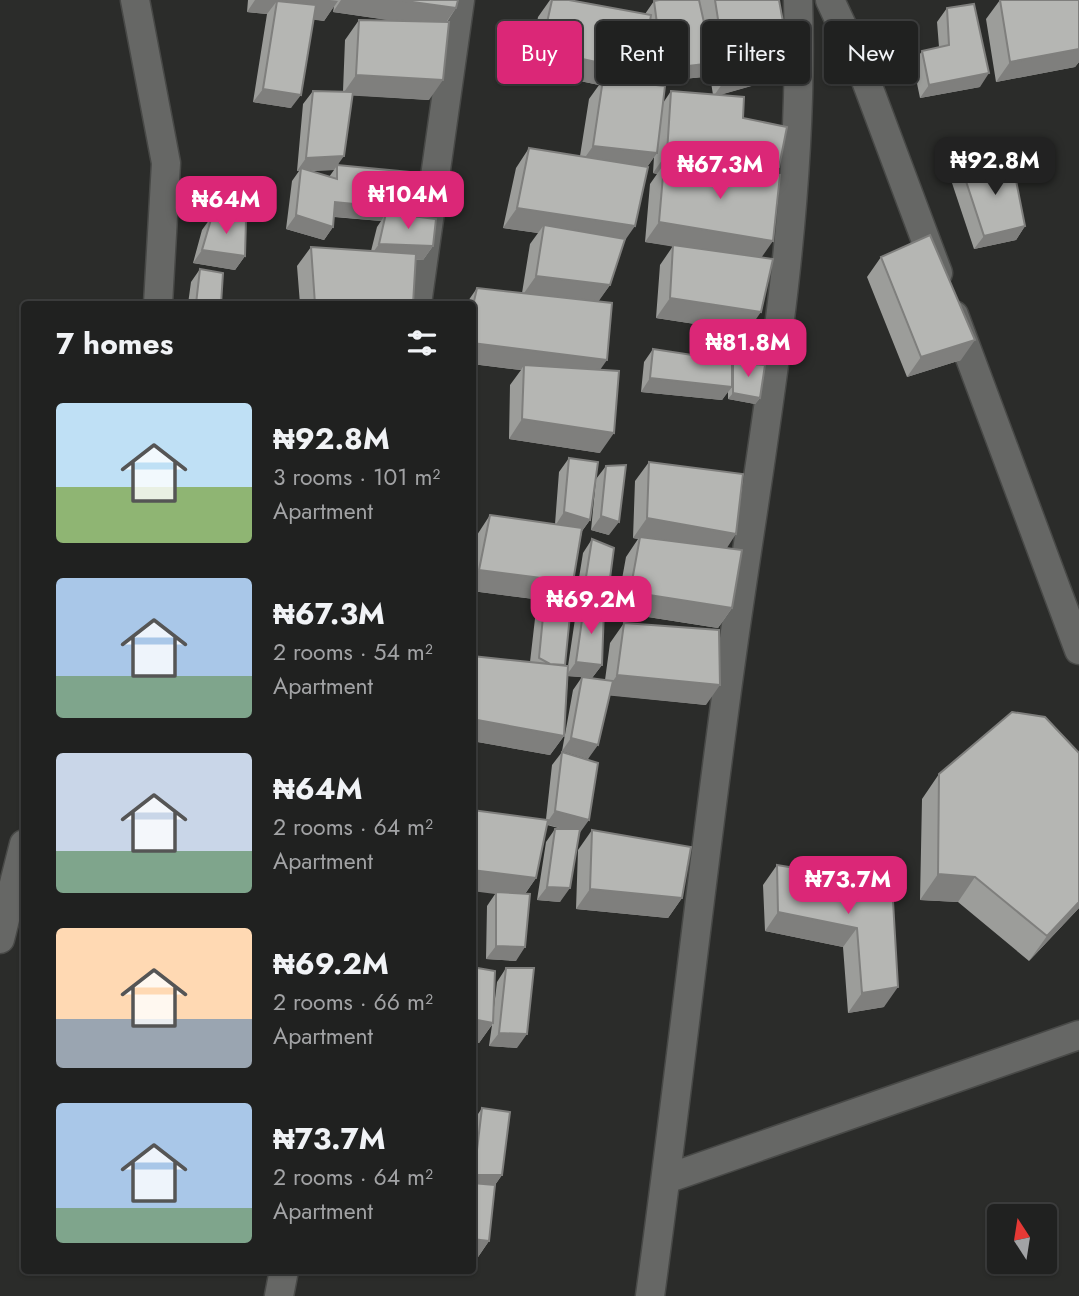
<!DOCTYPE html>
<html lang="en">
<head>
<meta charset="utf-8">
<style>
  :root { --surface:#202120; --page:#282929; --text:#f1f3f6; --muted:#a2a3a5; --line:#3d3e3e; --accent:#db2777 }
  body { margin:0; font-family:Jost,sans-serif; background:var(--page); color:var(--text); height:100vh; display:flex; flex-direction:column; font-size:26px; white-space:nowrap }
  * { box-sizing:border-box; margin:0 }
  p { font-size:23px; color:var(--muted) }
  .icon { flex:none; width:38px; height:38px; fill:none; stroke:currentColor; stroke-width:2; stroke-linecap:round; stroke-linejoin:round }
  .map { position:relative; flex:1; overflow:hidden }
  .sheet { position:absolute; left:21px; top:301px; width:455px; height:973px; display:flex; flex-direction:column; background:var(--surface); border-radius:7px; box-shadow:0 2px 5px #0004,0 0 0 2px var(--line) }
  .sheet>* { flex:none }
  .hud { position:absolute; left:497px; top:21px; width:476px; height:63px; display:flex; gap:14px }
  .needle { width:46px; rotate:348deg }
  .fabs { position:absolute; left:987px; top:1204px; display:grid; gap:14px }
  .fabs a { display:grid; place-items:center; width:70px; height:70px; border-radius:7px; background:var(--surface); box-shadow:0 2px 5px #0004,0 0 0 2px var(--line); font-size:35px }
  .price { position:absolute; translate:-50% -60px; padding:0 16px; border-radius:14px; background:var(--accent); color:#fff; font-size:23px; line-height:46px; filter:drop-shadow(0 2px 4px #0008) }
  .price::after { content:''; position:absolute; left:50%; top:42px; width:21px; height:16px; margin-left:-10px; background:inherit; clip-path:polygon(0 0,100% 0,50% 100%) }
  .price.current { background:#222; color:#fff }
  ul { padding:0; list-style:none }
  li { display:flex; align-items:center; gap:21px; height:175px; padding:0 35px }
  li span { display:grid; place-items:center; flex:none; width:196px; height:140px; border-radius:7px; color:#555 }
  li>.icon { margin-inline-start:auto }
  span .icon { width:84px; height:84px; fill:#fffc; stroke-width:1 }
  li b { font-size:30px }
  h2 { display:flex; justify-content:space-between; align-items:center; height:84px; padding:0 35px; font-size:30px }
  .pill { padding:0 24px; border-radius:7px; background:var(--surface); box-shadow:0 2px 5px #0004,0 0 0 2px var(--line); font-size:24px; line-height:63px }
  .pill.current { background:var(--accent); color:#fff }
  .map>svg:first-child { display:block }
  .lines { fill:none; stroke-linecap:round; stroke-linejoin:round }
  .minor-casing { stroke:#484947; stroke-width:31 }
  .minor { stroke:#666765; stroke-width:28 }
  .wall { fill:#9c9d9a; fill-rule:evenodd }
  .shaded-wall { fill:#7f7f7d }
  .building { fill:#b5b6b3; stroke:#7f7f7d; stroke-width:2 }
</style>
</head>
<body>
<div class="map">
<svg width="1079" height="1296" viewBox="0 0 1079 1296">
  <rect width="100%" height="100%" fill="#2b2c2a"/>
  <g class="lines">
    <g class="minor-casing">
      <path id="minor" d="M135,0L166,163L158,304
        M830,0L859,62L938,273
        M417,304L460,0
        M954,315L1079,650
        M0,939L24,844
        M666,1179L1079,1035
        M279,1296L284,1270
        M650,1296C680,1077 703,858 734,639C764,428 805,214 798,0"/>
    </g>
    <use href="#minor" class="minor"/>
  </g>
  <path class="wall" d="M248,0H458L456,8L447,22L429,100L352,95L338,165L421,217L433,246L423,260H416L413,304H300L297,266L311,247L371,251L377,227L381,221L334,217L333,227L324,240L286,229L292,181L299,171H297L303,104L313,91H343L345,40L359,20H389L333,12L334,6L324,21L313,19L291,108L253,102L267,14L247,12ZM334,170L329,177L311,171Z
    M550,0H569L645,14L654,1L659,0H779L790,60L776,79L719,95L743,118L774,175L761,257L747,332L656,318L660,265L673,246L645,242L650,184L657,174L653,173L654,157L647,167L610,285L598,301L600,370V453L509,439L510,385L521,370L472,364V304H466L477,288L522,293L530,244L538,233L503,228L516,168L529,148L580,156L589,99L599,85L528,70L538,17ZM647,36L654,82L703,77L709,69L713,95L671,91L663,103L634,83L642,72Z
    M1000,0H1079V62L1075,67L996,82L986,19Z
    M947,8L980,87L920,98L913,64L922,51L939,47L937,22Z
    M962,169L1025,226L1016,240L974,249L952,183Z
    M212,216L245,256L235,270L193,263L202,230Z
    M881,257L961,360L907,377L867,277Z
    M200,269L221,304H188L191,282Z
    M653,349L732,364L733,362L760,398L755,404L728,399V391L722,400L641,392L644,362Z
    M569,458L590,520L582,531L573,582L560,601L565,665L568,666L575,619L581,611L574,609L583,553L592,539L602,608V665L592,678L605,680L610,643L624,623L706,705L610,695L588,759L562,751L573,690L582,677L568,676L564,736L550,755L472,741V656L530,662L536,610L542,600L472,591V553L477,535L490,515L555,524L559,472Z
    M649,462L727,548L732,608L718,628L616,612L626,557L638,539L633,538L635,481Z
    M606,466L609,535L591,530L596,479Z
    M562,752L580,833L560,902L537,900L546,842L555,829H562L547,825L536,878L525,894L516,961L486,959L487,906L546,819L552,765Z
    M1079,753V908L1029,961L958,902L920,900L922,799L939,774Z
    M592,830L682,898L668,918L576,909L578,850Z
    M777,865L892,884L884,1007L848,1013L843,947L765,931L763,885Z
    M472,967L494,1007L497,982L506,968L517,1048L489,1046L492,1025L479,1043L472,1041Z
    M472,1104L474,1120L482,1108L502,1175L495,1185L489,1241L476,1260H472Z"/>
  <path class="shaded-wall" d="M255,0H330L338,1L324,21L274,15L277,1L267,14L247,12Z
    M341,0H398L456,8L442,28L333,12Z
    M1079,49V62L1075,67L996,82L1010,62Z
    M541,50L642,72L628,91L603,79L599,85L528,70Z
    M790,60L776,79L713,97L727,77Z
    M713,63L703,77L654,82L663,69Z
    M989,73L980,87L920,98L929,85Z
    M356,75L443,80L429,100L342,95Z
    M263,89L301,95L291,108L253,102Z
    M593,146L657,153L643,173L579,166Z
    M667,153L779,167L765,187L664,164L657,174L653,173Z
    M344,156L334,170L301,171V168L299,171H297L306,158Z
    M335,202L425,211L416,224L386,213L381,221L326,216Z
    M517,208L635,226L621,246L544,225L538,233L503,228Z
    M296,215L333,227L324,240L286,229Z
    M659,222L773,241L759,261L645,242Z
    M1025,226L1016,240L974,249L984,236Z
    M379,244L433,246L423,260L369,258Z
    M202,250L245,256L235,270L193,263Z
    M536,276L610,285L596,305L522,296Z
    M670,298L761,312L747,332L656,318Z
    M975,340L961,360L907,377L921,357Z
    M472,343L607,360L593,380L524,365L521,370L472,364Z
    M650,378L732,387L722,400L641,392Z
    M733,393L760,398L755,404L728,399Z
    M522,419L614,433L600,453L509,439Z
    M564,512L590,520L580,534L555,526Z
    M601,516L619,522L609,535L591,530Z
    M647,518L736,534L723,554L640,537L638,539L633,538Z
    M479,570L573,582L559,602L545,596L542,600L472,591V578Z
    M630,592L732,608L718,628L616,612Z
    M583,596L607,601L597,615L584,606L581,611L574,609Z
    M576,662L602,665L592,678L566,676Z
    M617,675L720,685L706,705L604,695Z
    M472,719L564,736L550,755L472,741Z
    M571,738L598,745L588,759L562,751Z
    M555,811L589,820L579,834L546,824Z
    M472,870L536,878L522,898L496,892L495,894L472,891Z
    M938,874L975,877L958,902L920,900Z
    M547,887L570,888L560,902L537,900Z
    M590,889L682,898L668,918L576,909Z
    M1079,902V908L1029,961L1047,936Z
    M778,912L857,928L843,947L765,931Z
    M496,946L525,947L516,961L486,959Z
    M898,987L884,1007L848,1013L862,993Z
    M472,1019L493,1023L479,1043L472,1041Z
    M499,1033L527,1034L517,1048L489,1046Z
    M474,1175H502L492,1189L472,1188V1177Z
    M472,1239L489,1241L476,1260H472Z"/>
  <path class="building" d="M398,0H458L456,8Z
    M552,0H569L651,15L642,72L541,50Z
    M659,0H699L713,63L663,69L654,1Z
    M715,0H779L790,60L727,77Z
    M1000,0H1079V49L1010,62Z
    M277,1L316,5L301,95L263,89Z
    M974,4L989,73L929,85L922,51L949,45L947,8Z
    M359,20L449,22L443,80L356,75Z
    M603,79L665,86L657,153L593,146Z
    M313,91L353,92L344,156L306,158Z
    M671,91L744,97L743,118L787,127L779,167L667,153Z
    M529,148L648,167L635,226L517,208Z
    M1012,160L1025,226L984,236L962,169Z
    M664,164L780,175L773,241L659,222Z
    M337,165L430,174L425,211L335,202L333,227L296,215L301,168L337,179Z
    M386,213L436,219L433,246L379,244Z
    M212,216L246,219L245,256L202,250Z
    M544,225L625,239L610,285L536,276Z
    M930,235L975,340L921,357L881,257Z
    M673,245L773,259L761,312L670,298Z
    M311,247L416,254L413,304H315Z
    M200,269L223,273L221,304H196Z
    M477,288L612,303L607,360L472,343V310Z
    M653,349L732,361V387L650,378Z
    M733,362L765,365L760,398L733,393Z
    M524,365L619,371L614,433L522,419Z
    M569,458L598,462L590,520L564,512Z
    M649,462L743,474L736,534L647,518Z
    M626,465L619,522L601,516L606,466Z
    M490,515L582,528L573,582L479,570Z
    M640,537L742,550L732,608L630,592Z
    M592,539L614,548L607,601L583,596Z
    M545,596L571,605L565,665L550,664L539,658Z
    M584,606L604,608L602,665L576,662Z
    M624,623L719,630L720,685L617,675Z
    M472,656L568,666L564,736L472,719Z
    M582,677L613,681L598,745L571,738Z
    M1012,712L1045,717L1079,753V902L1047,936L975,877L938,874L939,774Z
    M562,752L598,763L589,820L555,811Z
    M472,810L548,820L536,878L472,870Z
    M555,829H580L570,888L547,887Z
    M592,830L691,847L682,898L590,889Z
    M777,865L892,884L898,987L862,993L857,928L778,912Z
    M496,892L530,894L525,947L496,946Z
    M472,967L495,971L493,1023L472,1019Z
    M506,968H534L527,1034L499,1033Z
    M472,1104H475L472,1140Z
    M482,1108L510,1112L502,1175H474Z
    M472,1183L495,1185L489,1241L472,1239Z"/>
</svg>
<div class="fabs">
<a><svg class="needle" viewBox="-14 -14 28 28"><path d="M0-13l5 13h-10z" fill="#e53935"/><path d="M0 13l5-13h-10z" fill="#a2a3a5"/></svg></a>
</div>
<b class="price current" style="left:995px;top:197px">₦92.8M</b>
<b class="price" style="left:720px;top:201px">₦67.3M</b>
<b class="price" style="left:408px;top:231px">₦104M</b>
<b class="price" style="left:226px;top:236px">₦64M</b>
<b class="price" style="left:748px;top:379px">₦81.8M</b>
<b class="price" style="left:591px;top:636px">₦69.2M</b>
<b class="price" style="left:848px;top:916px">₦73.7M</b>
<div class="hud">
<a class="pill current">Buy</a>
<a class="pill">Rent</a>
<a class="pill">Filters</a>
<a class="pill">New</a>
</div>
<section class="sheet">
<h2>7 homes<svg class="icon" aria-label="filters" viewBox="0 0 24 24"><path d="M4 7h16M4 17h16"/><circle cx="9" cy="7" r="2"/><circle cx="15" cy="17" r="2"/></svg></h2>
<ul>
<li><span style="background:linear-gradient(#bfe0f5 60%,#8fb573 0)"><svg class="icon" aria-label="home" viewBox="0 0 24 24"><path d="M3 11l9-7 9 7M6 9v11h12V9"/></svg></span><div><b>₦92.8M</b><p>3 rooms · 101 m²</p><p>Apartment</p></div></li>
<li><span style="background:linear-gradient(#a9c7e8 70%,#7fa58c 0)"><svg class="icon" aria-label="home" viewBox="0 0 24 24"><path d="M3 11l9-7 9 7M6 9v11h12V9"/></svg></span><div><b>₦67.3M</b><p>2 rooms · 54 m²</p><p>Apartment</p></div></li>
<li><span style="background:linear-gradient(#c9d6e8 70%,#7fa58c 0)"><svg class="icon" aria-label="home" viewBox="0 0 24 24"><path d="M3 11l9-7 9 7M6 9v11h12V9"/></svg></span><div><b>₦64M</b><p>2 rooms · 64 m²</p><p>Apartment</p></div></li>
<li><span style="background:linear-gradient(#ffd9b3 65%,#9aa5b1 0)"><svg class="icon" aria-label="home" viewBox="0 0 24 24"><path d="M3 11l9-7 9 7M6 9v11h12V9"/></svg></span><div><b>₦69.2M</b><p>2 rooms · 66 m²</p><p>Apartment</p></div></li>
<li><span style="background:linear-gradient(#a9c7e8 75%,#7fa58c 0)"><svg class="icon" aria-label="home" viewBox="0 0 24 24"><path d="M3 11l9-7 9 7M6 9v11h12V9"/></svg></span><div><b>₦73.7M</b><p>2 rooms · 64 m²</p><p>Apartment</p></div></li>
</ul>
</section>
</div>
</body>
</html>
